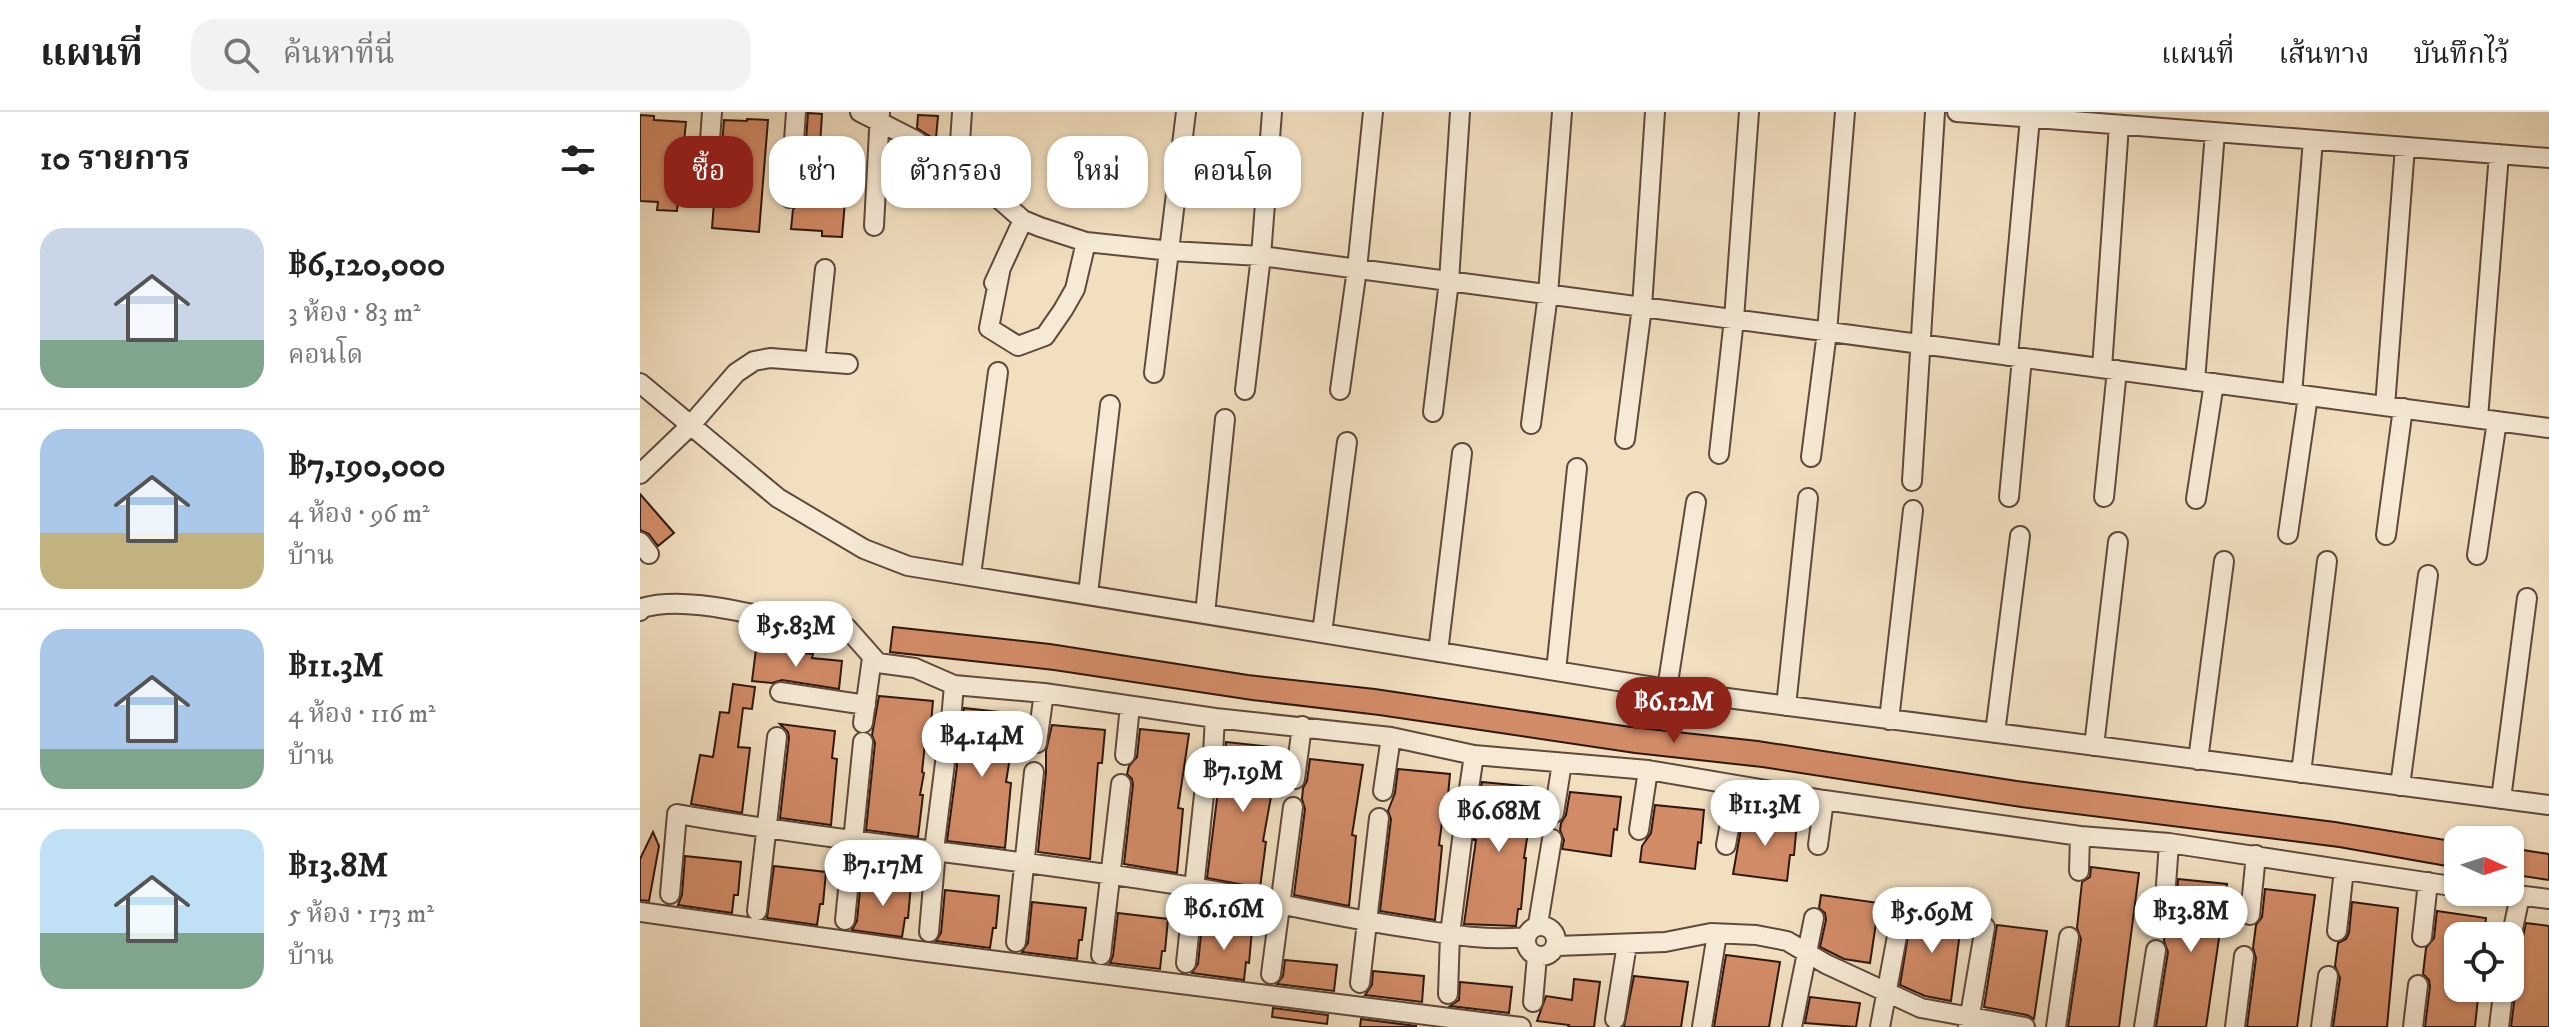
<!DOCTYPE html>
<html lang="th">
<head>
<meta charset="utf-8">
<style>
  :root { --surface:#fff; --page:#f2f2f2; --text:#222; --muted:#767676; --line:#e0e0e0; --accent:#8f2418 }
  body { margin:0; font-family:"IM FELL DW Pica","Noto Serif Thai",serif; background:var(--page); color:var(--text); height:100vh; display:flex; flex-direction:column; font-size:30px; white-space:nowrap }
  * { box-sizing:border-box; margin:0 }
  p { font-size:26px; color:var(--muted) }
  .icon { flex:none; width:44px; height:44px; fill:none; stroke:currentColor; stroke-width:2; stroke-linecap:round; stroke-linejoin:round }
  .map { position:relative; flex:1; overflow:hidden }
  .drawer { display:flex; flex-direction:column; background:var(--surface); width:640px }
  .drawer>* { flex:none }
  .hud { position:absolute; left:24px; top:24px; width:760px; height:72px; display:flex; gap:16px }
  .needle { width:52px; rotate:93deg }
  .controls { position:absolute; left:1804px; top:714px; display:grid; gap:16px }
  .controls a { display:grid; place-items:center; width:80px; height:80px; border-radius:16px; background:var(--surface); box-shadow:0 2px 6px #0004; font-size:40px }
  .price { position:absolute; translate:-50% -68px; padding:0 18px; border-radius:28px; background:#fff; color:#222; font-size:26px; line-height:52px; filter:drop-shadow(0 2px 4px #0008) }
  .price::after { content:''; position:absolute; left:50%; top:48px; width:24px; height:18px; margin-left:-12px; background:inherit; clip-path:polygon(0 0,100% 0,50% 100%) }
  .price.selected { background:var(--accent); color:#fff }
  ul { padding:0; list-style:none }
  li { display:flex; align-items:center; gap:24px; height:200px; padding:0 40px }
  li+li { border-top:2px solid var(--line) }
  li span { display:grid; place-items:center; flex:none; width:224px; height:160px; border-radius:24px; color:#555 }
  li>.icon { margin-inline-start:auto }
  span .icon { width:96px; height:96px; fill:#fffc; stroke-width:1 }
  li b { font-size:34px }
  h2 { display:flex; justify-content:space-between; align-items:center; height:96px; padding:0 40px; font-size:34px }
  .chip { padding:0 28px; border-radius:24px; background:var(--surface); box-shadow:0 2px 6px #0004; font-size:28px; line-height:72px }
  .chip.selected { background:var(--accent); color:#fff }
  header { display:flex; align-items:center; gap:48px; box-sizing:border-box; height:112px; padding:0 40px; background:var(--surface); border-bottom:2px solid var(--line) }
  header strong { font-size:38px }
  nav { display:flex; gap:44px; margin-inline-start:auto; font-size:28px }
  .search { width:560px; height:72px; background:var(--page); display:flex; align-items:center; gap:20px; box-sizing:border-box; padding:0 28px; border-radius:24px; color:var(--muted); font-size:30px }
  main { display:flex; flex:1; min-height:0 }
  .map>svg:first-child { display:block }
  .building { fill:#d28b67; stroke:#2e170f; stroke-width:2 }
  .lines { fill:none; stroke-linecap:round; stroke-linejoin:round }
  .minor-casing { stroke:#5f493b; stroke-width:22 }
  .minor { stroke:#f6ead6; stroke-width:18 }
</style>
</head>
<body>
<header>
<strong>แผนที่</strong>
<div class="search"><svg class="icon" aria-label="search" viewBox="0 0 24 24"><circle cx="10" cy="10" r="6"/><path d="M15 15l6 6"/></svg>ค้นหาที่นี่</div>
<nav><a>แผนที่</a><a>เส้นทาง</a><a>บันทึกไว้</a></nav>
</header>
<main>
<section class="drawer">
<h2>10 รายการ<svg class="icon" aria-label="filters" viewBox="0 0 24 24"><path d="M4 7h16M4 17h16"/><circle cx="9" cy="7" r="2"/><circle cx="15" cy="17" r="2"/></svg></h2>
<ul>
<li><span style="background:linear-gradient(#c9d6e8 70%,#7fa58c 0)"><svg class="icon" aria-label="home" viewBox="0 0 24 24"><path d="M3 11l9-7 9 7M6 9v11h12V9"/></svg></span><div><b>฿6,120,000</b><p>3 ห้อง · 83 m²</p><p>คอนโด</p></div></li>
<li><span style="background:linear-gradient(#a9c7e8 65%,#c2b280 0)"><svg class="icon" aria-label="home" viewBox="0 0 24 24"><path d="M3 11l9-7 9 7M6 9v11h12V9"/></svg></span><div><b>฿7,190,000</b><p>4 ห้อง · 96 m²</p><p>บ้าน</p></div></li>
<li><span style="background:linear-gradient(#a9c7e8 75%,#7fa58c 0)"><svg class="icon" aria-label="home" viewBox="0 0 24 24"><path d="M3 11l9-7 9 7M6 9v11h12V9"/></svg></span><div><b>฿11.3M</b><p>4 ห้อง · 116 m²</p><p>บ้าน</p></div></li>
<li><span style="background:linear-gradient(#bfe0f5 65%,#7fa58c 0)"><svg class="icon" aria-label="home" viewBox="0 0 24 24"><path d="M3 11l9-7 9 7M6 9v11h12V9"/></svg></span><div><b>฿13.8M</b><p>5 ห้อง · 173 m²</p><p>บ้าน</p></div></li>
</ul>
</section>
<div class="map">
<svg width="1909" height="915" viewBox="0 0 1909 915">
  <rect width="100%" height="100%" fill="#f1dfc0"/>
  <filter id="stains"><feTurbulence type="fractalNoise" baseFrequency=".0025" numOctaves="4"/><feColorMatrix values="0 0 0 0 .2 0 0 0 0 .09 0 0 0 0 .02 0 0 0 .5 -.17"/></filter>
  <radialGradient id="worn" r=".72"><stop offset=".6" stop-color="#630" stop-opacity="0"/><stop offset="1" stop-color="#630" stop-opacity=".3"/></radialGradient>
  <path class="building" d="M168,1L182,2L180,33L210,35L207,89H205L202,125L182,124V119L151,117L153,97L159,93L162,87Z
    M0,3L14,4V8L46,10L37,99L17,98L18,90L0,89Z
    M278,3L298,4L296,26L291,25L277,16Z
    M107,7L128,8L119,120L72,116L75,78L79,71L84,8L107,9Z
    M0,382L34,421L18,434L9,422L0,418Z
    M253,515L410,532L608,563L735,577L991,615L1118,629L1377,669L1695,710L1818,730V756L1699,735L1381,695L1122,655L995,641L739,603L612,588L414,558L250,540Z
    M116,537L173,542L172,546L202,549L199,577L142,568L132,571L112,569Z
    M93,572L115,575L112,597L103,596L98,635L110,636L102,701L51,692L60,643L73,645L80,600L89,601Z
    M239,584L293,589L290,622H286L282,660L284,661L280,683H283L278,725L226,718L235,631L232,623Z
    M324,596L377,602L366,670L371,671L365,736L307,729L317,654L316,630L322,621Z
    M140,612L195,619L192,646L197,647L191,713L140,706L149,626L148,620Z
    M412,613L465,618L462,651H458L450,747L398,740L406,661V639Z
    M500,617L549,622L538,696L543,697L537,761L484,752L493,673L492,667L487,662L489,654L497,645Z
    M586,630L641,636L638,669L634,668L623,729L626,730L620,776L567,766L579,671L584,660Z
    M670,647L723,653L712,723L716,724L709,794L654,783L665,697L662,687L663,676L667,669Z
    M758,657L810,662L807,695H804L799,733L802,734L795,808L740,799L751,707L748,699L755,681Z
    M842,670L895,675L884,746H886L881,797H878L876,814L824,812L836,728H834L833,711Z
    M930,680L981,685L977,718L974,717L971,744L922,737L924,728L920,718L921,711L926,703Z
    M1015,693L1064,698L1061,731L1058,730L1055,757L1000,750L1002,734L1011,721Z
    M1103,705L1157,710L1154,743H1150L1147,769L1093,762Z
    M13,720L19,734L9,789L0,788V747Z
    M1870,736L1909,742V768L1870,762Z
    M45,744L101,750L98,783H94L92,801L38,793L42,783Z
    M134,754L186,760L183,792H180L177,813L127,806Z
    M1451,755L1499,761L1479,915H1428L1441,827L1437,816L1442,770L1450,765Z
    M1538,767L1587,772L1566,915H1516L1528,840L1524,829L1527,798L1534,794L1537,789Z
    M221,768L271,773L268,806H265L262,825L212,818L217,809Z
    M1625,777L1675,783L1657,915H1607L1616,846L1613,836L1616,813L1622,805Z
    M305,778L359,784L356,816H353L350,836L296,829L301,821Z
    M1181,783L1239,791L1230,851L1204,847L1180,835L1186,808L1185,801L1179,796Z
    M392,790L446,796L442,828H439L437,847L382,840L388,831Z
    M1712,790L1758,796L1747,915H1693L1700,866L1695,854L1698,831L1706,827L1709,821Z
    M1272,799L1322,805L1311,889L1285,884L1260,873Z
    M1797,799L1846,806L1844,824H1818V876H1839L1835,915H1785L1790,874L1789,868L1783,862L1786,836L1794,826Z
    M478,801L528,807L525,839H522L520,857L470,851L473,844Z
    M1886,811L1909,814V915H1871L1875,883L1871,873L1875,842L1881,834Z
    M562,813L612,818L609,851L606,850L604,868L552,861L558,852Z
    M1357,813L1407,819L1394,907L1387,903L1344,895Z
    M1086,843L1140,850L1129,915H1074Z
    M645,848L697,853L694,879L637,872L643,864Z
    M733,859L784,864L782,890L725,883L732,873Z
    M994,864L1048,870L1041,915H984Z
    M934,867L960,870L954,915H928L929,913L897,909L906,884L932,888Z
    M820,870L872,875L869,901L810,894L819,888Z
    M1170,885L1220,891L1216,915L1165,911Z
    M633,896L688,903L687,912L632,905Z
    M721,907L776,914V915H720Z"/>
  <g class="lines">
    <g class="minor-casing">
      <path id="minor" d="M220,0L275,28L318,61L350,79L383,108L400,115L446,130L531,139L621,144L1909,316
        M1317,0L1909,46
        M318,61L322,0
        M67,70L72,0
        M150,86L156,0
        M234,114L240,0
        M360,160L349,216L378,234L405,224L423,198L435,177L446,130
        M354,171L383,108
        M1368,244L1390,6
        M175,249L185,157
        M1462,256L1479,13
        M514,261L546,0
        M1555,269L1575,20
        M0,271L138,386L224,437L268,454L1064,583L1909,693
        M605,278L621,144L632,0
        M700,278L717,157L733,0
        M1652,282L1673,28
        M1745,294L1765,35
        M793,300L809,169L820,0
        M1838,306L1859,42
        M891,312L908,182L922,0
        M985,327L1002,195L1015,0
        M1079,342L1094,207L1109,0
        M1171,345L1187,220L1205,0
        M0,362L50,314L96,261L114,249L130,246L208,252
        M1272,369L1295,0
        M1369,385L1382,246
        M1464,385L1477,258
        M1556,387L1574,271
        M1648,422L1668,284
        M1746,423L1763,296
        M0,430L9,442
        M1837,443L1857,309
        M331,463L358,260
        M448,482L470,293
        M0,499L2,496C47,482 122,506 169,513C181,515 194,515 207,516L238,551L275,556L314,573L404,581L575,606L751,625L834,643L1008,658L1184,688L1440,724L1529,731L1818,775
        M565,502L585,307
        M682,521L707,330
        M798,540L822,341
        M916,559L937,356
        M1027,577L1056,390
        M140,580L226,593
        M1146,594L1168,386
        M1249,608L1273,398
        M223,611L232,546
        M310,620L314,573
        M1355,621L1380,424
        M397,631L404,581
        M1454,634L1478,430
        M485,643L490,594
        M1558,648L1584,449
        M572,659L575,606
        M1661,661L1687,449
        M655,667L662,614
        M1760,674L1788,463
        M743,679L751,625
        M1861,687L1887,486
        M827,690L834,643
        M914,701L922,651
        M999,718L1008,658
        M1086,733L1097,673
        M1178,733L1184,688
        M294,738L306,643
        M1439,759L1440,724
        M1852,780L1909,787
        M30,782L37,702C210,732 385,747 558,776C631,789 703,807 777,817C813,823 849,829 885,825
        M1525,787L1529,731
        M117,799L137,625
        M0,800L271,838L881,915
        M1610,803L1616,743
        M205,808L223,630
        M898,812L912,727
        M886 829a15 15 0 1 1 30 0a15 15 0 1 1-30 0Z
        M1697,819L1704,758
        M289,820L296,738
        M1782,825L1788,770
        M376,830L394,660
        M1870,831L1880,784
        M917,834L1025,830L1071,821L1116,823L1147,829L1186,852L1281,896L1385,915
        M461,843L481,672
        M546,851L564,683
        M631,862L653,695
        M720,871L739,706
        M808,882L810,822L823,720
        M893,890L897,844
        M975,907L987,832
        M1062,915L1077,822
        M1152,915L1174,806
        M1240,915L1261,803
        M1328,915L1345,815
        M1416,915L1429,825
        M1504,915L1516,838
        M1595,915L1604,844
        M1681,915L1688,864
        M1773,915L1778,873
        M1859,915L1863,882"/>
    </g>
    <use href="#minor" class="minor"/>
  </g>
  <rect width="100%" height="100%" filter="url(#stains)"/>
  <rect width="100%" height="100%" fill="url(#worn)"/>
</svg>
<div class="controls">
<a><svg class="needle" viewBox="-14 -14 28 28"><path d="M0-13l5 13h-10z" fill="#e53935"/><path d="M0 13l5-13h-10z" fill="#767676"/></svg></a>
<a><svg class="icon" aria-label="locate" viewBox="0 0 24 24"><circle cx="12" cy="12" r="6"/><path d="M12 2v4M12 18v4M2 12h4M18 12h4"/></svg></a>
</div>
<b class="price" style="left:156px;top:557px">฿5.83M</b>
<b class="price selected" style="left:1034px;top:633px">฿6.12M</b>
<b class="price" style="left:342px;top:667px">฿4.14M</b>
<b class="price" style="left:603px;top:702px">฿7.19M</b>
<b class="price" style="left:1125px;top:736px">฿11.3M</b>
<b class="price" style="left:859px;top:742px">฿6.68M</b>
<b class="price" style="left:243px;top:796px">฿7.17M</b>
<b class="price" style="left:584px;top:840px">฿6.16M</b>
<b class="price" style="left:1551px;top:842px">฿13.8M</b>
<b class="price" style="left:1292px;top:843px">฿5.69M</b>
<div class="hud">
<a class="chip selected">ซื้อ</a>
<a class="chip">เช่า</a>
<a class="chip">ตัวกรอง</a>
<a class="chip">ใหม่</a>
<a class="chip">คอนโด</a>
</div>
</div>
</main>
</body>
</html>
